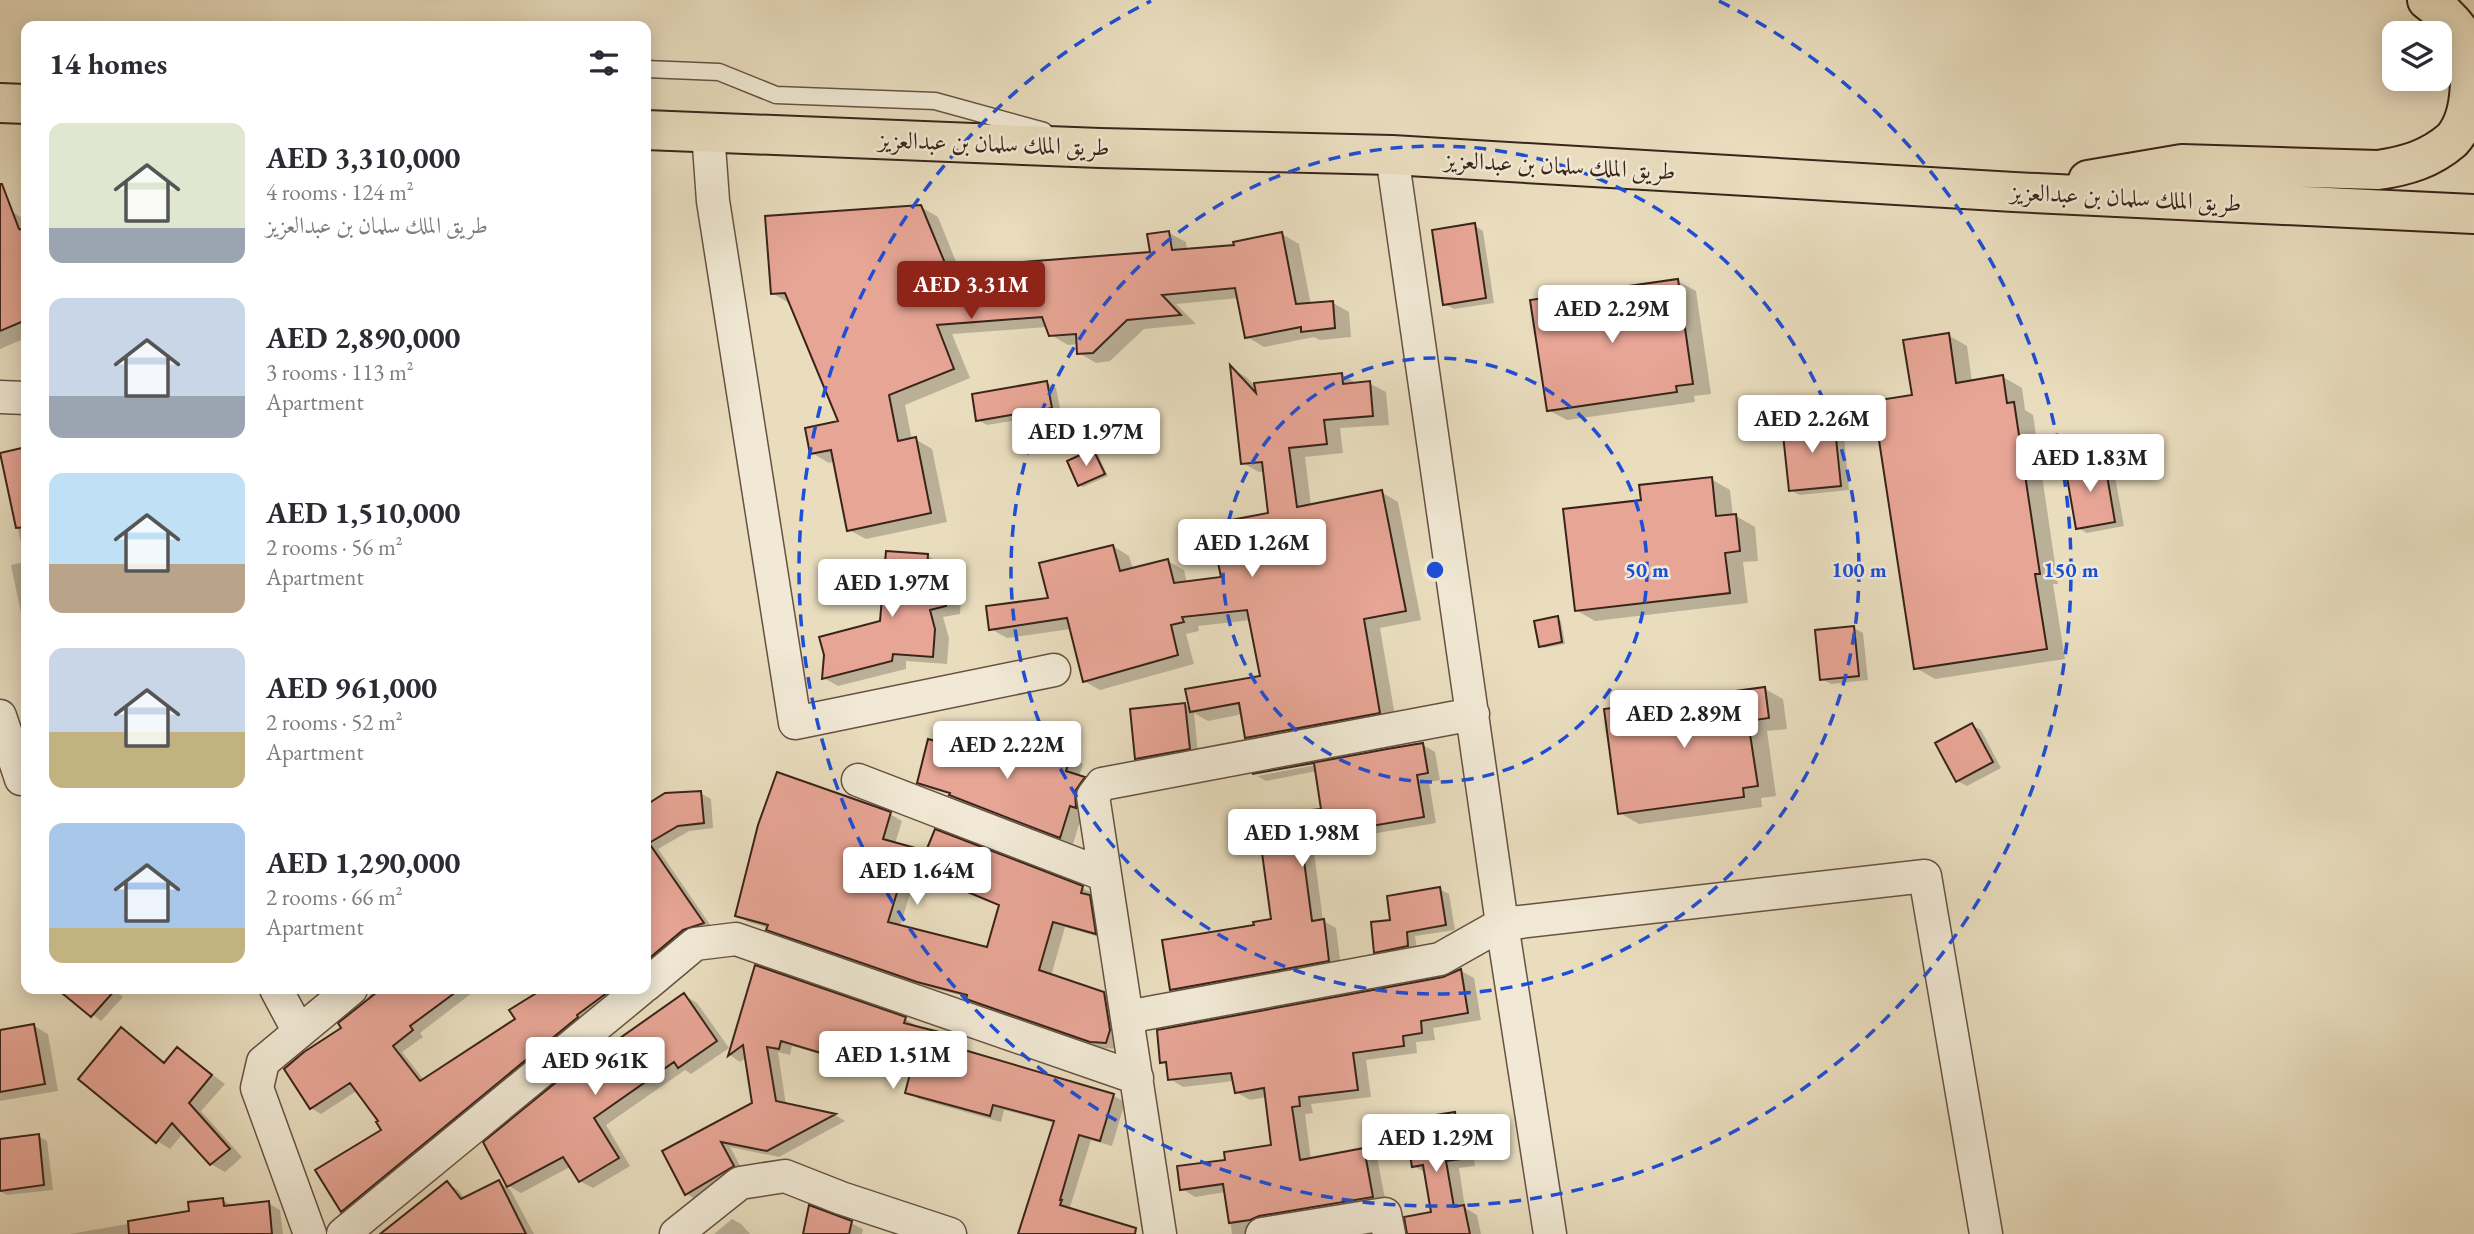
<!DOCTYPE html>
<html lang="en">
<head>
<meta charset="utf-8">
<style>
  :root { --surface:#fff; --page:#f2f2f3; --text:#2b2b33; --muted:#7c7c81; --accent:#8f2418 }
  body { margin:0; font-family:"EB Garamond",Amiri,serif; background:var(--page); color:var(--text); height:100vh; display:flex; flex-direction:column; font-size:26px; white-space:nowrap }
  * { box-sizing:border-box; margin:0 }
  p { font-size:23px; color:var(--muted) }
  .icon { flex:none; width:38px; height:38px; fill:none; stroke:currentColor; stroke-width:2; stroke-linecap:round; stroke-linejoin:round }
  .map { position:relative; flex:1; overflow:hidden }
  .side { position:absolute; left:21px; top:21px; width:630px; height:973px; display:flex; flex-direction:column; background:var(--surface); border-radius:14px; box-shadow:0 4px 18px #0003 }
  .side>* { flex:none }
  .fabs { position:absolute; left:2382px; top:21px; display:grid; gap:14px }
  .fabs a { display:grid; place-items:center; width:70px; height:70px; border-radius:14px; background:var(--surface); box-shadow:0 4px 18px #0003; font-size:35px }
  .price { position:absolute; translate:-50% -60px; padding:0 16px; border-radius:7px; background:#fff; color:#222; font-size:23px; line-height:46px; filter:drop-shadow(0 2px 4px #0008) }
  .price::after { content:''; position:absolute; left:50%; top:42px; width:21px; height:16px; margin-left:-10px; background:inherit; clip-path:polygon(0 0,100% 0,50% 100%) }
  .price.on { background:var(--accent); color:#fff }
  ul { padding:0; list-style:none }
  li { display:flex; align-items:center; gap:21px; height:175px; padding:0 28px }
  li span { display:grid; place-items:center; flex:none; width:196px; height:140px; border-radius:14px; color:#555 }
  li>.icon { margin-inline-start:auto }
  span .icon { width:84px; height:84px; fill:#fffc; stroke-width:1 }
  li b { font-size:30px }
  h2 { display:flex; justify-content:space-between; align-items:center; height:84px; padding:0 28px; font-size:30px }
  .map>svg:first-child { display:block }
  .shadow { fill:#0003; fill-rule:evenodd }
  .building { fill:#e7a595; stroke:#3a2419; stroke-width:2; fill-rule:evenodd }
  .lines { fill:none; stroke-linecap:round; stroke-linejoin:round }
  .service-casing { stroke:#665242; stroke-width:19 }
  .minor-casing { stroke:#665242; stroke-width:35 }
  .primary-casing { stroke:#3a2419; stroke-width:42 }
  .service { stroke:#f1e9d5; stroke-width:16 }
  .minor { stroke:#f1e9d5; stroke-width:32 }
  .primary { stroke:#e9ddbe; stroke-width:38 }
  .ring { fill:none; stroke:#1d4ed8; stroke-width:3.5; stroke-dasharray:12 9 }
  .labels { text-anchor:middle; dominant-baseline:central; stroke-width:5; stroke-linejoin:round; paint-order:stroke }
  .street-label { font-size:24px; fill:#3a2419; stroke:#f1e9d5 }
  .centre { fill:#1d4ed8; stroke:#f1e9d5; stroke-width:3.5 }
  .ring-label { font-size:21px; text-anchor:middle; font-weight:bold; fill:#1d4ed8; stroke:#f1e9d5; stroke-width:5; stroke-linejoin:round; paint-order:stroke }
</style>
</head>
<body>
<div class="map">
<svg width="2474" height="1234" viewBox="0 0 2474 1234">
  <rect width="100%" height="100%" fill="#e9ddbe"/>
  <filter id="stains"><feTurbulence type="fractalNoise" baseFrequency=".00286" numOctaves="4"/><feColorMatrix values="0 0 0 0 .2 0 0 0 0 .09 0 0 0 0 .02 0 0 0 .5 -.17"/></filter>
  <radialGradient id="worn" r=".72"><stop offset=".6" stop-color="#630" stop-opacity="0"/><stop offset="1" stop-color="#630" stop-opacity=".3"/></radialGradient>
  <path class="shadow" d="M0,200L10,211L26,220V338L0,349Z
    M921,207L938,217L959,269L1152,253L1169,233L1186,242L1187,251L1236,247L1282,234L1299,244L1311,305L1333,303L1349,312L1351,337L1320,340L1314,337L1264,347L1247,337L1239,298L1176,304L1196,324L1144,329L1110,361L1096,363L1079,353L1078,344L1068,345L1051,335L1048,327L952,334L970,378L905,405L912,440L915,439L932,449L947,522L866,539L849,530L835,461L829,463L812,453L840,422L789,303L772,293Z
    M1474,225L1483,231L1494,303L1454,309L1444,304Z
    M1677,281L1696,291L1711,394L1694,396L1695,402L1567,420L1548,410Z
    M1948,335L1967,346L1972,382L2003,377L2022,388L2025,410L2033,415L2058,584H2053L2065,659L1935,679L1916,668L1914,396Z
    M1232,369L1246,377L1254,385L1341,374L1358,384L1369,383L1386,392L1389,425L1340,428L1343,453L1305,457L1311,506L1381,492L1398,502L1421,620L1380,628L1396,722L1263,747L1247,737L1243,714L1208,721L1194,713L1198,753L1146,763L1137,758L1185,705L1191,709L1262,677L1251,620L1198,626L1199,631L1186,634L1194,664L1100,690L1084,681L1071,629L1007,638L991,629L1050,600L1113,546L1129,556L1133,569L1168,561L1184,570L1187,583L1223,579L1270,514L1265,472H1259L1243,463Z
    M1047,383L1056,388L1061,413L987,425L978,420Z
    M1833,421L1843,426L1849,490L1800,495L1790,490Z
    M26,449V637L11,565L25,562L2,454Z
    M1093,451L1097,453L1108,476L1083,487L1079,485Z
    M2104,460L2113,466L2124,526L2087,533L2078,528Z
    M1711,479L1730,490L1733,516H1736L1755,527L1758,561L1743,562L1748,603L1595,621L1576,610L1643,501Z
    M928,556L942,564L941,573L948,574L962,582L960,614L943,617L949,638L947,664L906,661V669L838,686L824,678L882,623Z
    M1557,618L1561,621L1565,644L1544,648L1540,645Z
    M1854,628L1863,633L1868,680L1831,684L1822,679Z
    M1765,689L1783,699L1787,729L1767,731L1776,796L1761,798L1762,807L1639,824L1620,813Z
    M1972,725L1981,730L2001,768L1967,786L1957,781Z
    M1013,738L1071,757L1083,764L1079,777L1096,785L1083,812L1073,844L964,802L953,795L931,789L919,782L1005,761Z
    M1423,745L1435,752L1440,780L1429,782L1436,823L1313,844L1323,921L1336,928L1341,967L1184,996L1172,989L1255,927L1273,921L1259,817L1324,810L1317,771L1266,781L1257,776Z
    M700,793L711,799L713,828L689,831L658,849L713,929L646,976V807L665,795Z
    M890,814L902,821L895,844L1082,888L1094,894L1092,899L1101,904L1106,939L1065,927L1051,976L1104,993L1116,1000L1118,1049L1103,1048L979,1005L968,997L931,988L780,936L769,928L748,922L737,915ZM917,871L1001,906L988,949L900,926Z
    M1439,889L1449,894L1455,930L1415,936L1417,951L1385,957L1376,951L1391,921Z
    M757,967L905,1019L917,1026L916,1028L938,1034L950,1040L949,1047L1114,1096L1125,1102L1112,1146L1091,1140L1070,1207L1072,1211L1128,1234H1020L1055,1123L1004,1110L1001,1122L919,1099L907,1092L913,1072L852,1053L849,1063L792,1046L790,1055L778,1052L786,1105L835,1115L845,1121L779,1157L730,1147L744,1173L698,1201L687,1194L664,1152L754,1104L747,1057L740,1062L730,1055Z
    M1461,971L1474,978L1481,1020L1433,1028L1435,1040L1416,1042L1417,1053L1366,1060L1371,1097L1311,1104L1313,1113L1305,1114L1311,1160L1364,1150L1377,1157L1386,1204L1259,1234H1232L1226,1192L1195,1197L1182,1189L1227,1161L1273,1147L1267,1097L1250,1100L1236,1092L1234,1081L1183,1087L1170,1079L1168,1066L1162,1062L1444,979Z
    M71,989H113L123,997L101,1021L66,994Z
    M370,989H477L420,1033L423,1037L402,1052L424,1080L517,1020L511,1010L546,989H629L352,1216L342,1211L384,1131L381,1121L358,1090L321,1114L311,1108L344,1028L364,1004L370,995Z
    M684,995L697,1003L729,1048L691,1074L685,1070L606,1125L630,1166L593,1188L580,1181L570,1167L521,1193L509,1186L486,1143L598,1050L602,1053Z
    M34,1026L48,1034L58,1091L0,1101V1032Z
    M121,1029L134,1037L166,1063L178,1049L225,1084L201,1111L242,1157L225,1172L211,1164L183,1133L170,1149L157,1141Z
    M1454,1114L1468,1121L1475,1166L1459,1168L1465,1208L1477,1215L1481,1234H1408L1433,1213L1426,1173L1414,1166Z
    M38,1136L47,1141L53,1190L7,1195L0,1191V1140Z
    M498,1182L510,1189L534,1234H383L447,1183L458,1190L465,1199Z
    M222,1200L235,1207L268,1203L280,1210L283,1234H70L191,1213Z
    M732,1219L741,1224L750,1234H714Z
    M851,1223L863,1229L862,1234H804Z"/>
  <path class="building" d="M0,184H2L19,229L26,231V320L0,331Z
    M921,205L947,268L1150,252L1147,234L1169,231L1172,250L1234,245L1233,242L1282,232L1296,304L1333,301L1335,328L1301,332V327L1245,338L1235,288L1162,295L1181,315L1127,320L1093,353L1077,354L1076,334L1049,336L1042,317L937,325L954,369L889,395L898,441L916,437L931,513L847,531L831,450L810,454L805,428L838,421L785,293L771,294L765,216Z
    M1475,223L1486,298L1443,305L1432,230Z
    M1678,279L1693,384L1676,386L1677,392L1547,411L1530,300Z
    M1949,333L1956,383L2003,375L2007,403L2014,402L2040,574H2035L2047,649L1914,669L1873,401L1912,395L1903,340Z
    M1230,365L1256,393L1254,383L1342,373L1343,384L1370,381L1373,416L1324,420L1327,444L1289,448L1297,507L1382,490L1406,611L1364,619L1380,713L1245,738L1239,703L1190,712L1185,689L1260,676L1247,610L1182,617L1184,622L1171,625L1178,655L1083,682L1067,618L989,630L986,606L1048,598L1039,563L1113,545L1120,571L1168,559L1174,583L1221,577L1210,524L1268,513L1262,462L1241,464Z
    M1047,381L1052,408L976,421L972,394Z
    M1834,419L1841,486L1789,491L1782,425Z
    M26,447V527L16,528L0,453Z
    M1093,449L1105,474L1078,486L1067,461Z
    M2104,458L2115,522L2076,529L2065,466Z
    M1712,477L1716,516L1736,514L1740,551L1725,553L1730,593L1575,611L1563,509L1641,500L1639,485Z
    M886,551L928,554L927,570L948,572L946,606L930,610L935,629L933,657L893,654L892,661L822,679L824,655L819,637L880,621Z
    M1558,616L1562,642L1539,647L1534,621Z
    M1854,626L1859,676L1820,680L1815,630Z
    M1765,687L1769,718L1748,721L1758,786L1743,788L1744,797L1618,814L1604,709Z
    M1185,703L1190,749L1135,759L1130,709Z
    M1972,723L1993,762L1956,782L1935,743Z
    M1011,736L1071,755L1066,771L1085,777L1075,791L1076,808L1070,806L1060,838L949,795L950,793L917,783L928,739L1004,759Z
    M1423,743L1428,773L1417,775L1424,817L1301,838L1312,921L1324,919L1329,961L1170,990L1162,940L1254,925L1253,922L1271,919L1257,816L1321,809L1314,763L1252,774L1387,749Z
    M777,772L891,812L883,839L926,851L935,829L1083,886L1081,893L1090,895L1096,934L1053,922L1039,970L1104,992L1110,1030L1106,1043L1090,1042L966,999L967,995L917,982L766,930L768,925L735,916L758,825ZM905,866L999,905L987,947L888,922Z
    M701,791L704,823L678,826L649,843L704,923L683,930L646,961V805L665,793Z
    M1440,887L1446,925L1407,932L1408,946L1374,953L1371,922L1390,920L1387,896Z
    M755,965L906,1017L904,1023L939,1032L937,1042L1114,1094L1100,1141L1079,1135L1060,1200H1062L1060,1205L1136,1228L1135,1234H1018L1054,1121L993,1105L990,1116L905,1093L911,1070L841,1048L838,1058L781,1041L779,1049L767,1047L776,1101L836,1114L767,1151L721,1142L734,1166L685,1195L662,1151L752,1103L743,1045L728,1056Z
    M1461,969L1468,1013L1421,1021L1422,1033L1403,1036L1404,1046L1353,1053L1358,1090L1299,1097L1300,1106L1292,1107L1300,1160L1364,1148L1373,1197L1259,1216L1250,1220L1229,1223L1223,1184L1180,1190L1177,1166L1225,1160L1224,1152L1271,1145L1264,1088L1235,1093L1231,1073L1168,1080L1166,1062L1160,1063L1157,1030L1443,977Z
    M57,989H116L91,1017Z
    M381,989H460L410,1026L413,1030L393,1046L420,1081L515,1019L509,1010L543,989H612L577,1015L578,1017L341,1212L315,1170L381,1130L376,1122L378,1121L350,1083L310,1109L284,1069L304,1052L341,1028L338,1023Z
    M684,993L717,1041L678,1068L674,1062L594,1118L619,1158L579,1182L563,1157L507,1187L483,1142L598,1048L600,1052Z
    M34,1024L45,1084L0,1092V1030Z
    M121,1027L164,1063L177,1047L212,1075L189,1103L230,1149L210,1165L172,1123L156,1143L78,1079Z
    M1455,1112L1462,1159L1446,1161L1454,1207L1464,1205L1470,1234H1407L1404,1217L1431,1212L1423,1165L1412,1167L1404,1120Z
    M39,1134L44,1185L0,1191V1139Z
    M499,1180L526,1234H380L447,1181L461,1199Z
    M223,1198L224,1206L269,1201L272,1234H129L128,1221L189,1211L188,1202Z
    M809,1205L852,1221L849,1234H803Z"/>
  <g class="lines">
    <g class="service-casing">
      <path id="service" d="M646,69L719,72L776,95L935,101L1044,131"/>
    </g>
    <g class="minor-casing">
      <path id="minor" d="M708,132L713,201L795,723L1054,670
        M1392,155L1502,924L1550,1234
        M0,397L26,398
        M0,716L21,779
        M858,780L1105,875
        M646,985L695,944L736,939L1137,1078
        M276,989L299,1032
        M1127,1017L1440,959L1502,924L1925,876L1986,1234
        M310,1234L257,1088L263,1062L351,989
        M343,1234L641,989
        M676,1234L740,1183L785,1176L841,1198L950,1234
        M1160,1234L1093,796L1102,784L1473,714
        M1262,1234L1385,1214L1389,1234"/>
    </g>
    <g class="primary-casing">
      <path id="primary" d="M0,103L26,104
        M646,130L1100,148L1392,155L2014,192L2474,214
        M2088,180L2182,164L2378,170C2406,166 2430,159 2452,140C2474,116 2474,63 2461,34C2453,20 2440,10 2427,0"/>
    </g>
    <use href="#service" class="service"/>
    <use href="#minor" class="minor"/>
    <use href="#primary" class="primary"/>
  </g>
  <g class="ring">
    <circle cx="1435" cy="570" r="212"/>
    <circle cx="1435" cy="570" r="424"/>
    <path d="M1719 1A636 636 0 1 1 1151 1"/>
  </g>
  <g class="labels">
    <g class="street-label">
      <text transform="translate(994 143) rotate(2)">طريق الملك سلمان بن عبدالعزيز</text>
      <text transform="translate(1560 165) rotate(3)">طريق الملك سلمان بن عبدالعزيز</text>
      <text transform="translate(2126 197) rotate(3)">طريق الملك سلمان بن عبدالعزيز</text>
    </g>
  </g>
  <circle cx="1435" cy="570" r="10" class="centre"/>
  <g class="ring-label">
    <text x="1647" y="577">50 m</text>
    <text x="1859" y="577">100 m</text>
    <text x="2071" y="577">150 m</text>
  </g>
  <rect width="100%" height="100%" filter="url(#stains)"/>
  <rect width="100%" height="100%" fill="url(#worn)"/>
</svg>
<div class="fabs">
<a><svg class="icon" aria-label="layers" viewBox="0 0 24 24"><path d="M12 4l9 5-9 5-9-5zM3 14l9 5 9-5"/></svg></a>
</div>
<b class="price on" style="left:971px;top:321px">AED 3.31M</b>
<b class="price" style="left:1612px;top:345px">AED 2.29M</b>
<b class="price" style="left:1812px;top:455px">AED 2.26M</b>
<b class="price" style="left:1086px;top:468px">AED 1.97M</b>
<b class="price" style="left:2090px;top:494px">AED 1.83M</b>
<b class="price" style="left:1252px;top:579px">AED 1.26M</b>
<b class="price" style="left:892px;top:619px">AED 1.97M</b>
<b class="price" style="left:1684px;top:750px">AED 2.89M</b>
<b class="price" style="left:1007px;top:781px">AED 2.22M</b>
<b class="price" style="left:1302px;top:869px">AED 1.98M</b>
<b class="price" style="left:917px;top:907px">AED 1.64M</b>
<b class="price" style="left:893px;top:1091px">AED 1.51M</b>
<b class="price" style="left:595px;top:1097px">AED 961K</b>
<b class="price" style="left:1436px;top:1174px">AED 1.29M</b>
<section class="side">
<h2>14 homes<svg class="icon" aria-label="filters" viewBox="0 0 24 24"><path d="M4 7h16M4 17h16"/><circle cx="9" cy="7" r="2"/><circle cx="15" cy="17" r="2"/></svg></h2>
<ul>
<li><span style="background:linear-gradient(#dfe7d0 75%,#9aa5b1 0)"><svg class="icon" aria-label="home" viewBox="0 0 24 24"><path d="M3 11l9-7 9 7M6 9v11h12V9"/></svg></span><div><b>AED 3,310,000</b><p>4 rooms · 124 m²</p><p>طريق الملك سلمان بن عبدالعزيز</p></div></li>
<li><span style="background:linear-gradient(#c9d6e8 70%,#9aa5b1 0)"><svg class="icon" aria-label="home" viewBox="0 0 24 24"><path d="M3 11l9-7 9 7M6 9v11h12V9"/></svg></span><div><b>AED 2,890,000</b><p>3 rooms · 113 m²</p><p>Apartment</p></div></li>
<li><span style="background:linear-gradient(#bfe0f5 65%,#b9a48a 0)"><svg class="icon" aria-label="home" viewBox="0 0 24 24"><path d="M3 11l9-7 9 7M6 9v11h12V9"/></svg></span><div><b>AED 1,510,000</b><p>2 rooms · 56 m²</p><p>Apartment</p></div></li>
<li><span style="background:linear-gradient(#c9d6e8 60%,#c2b280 0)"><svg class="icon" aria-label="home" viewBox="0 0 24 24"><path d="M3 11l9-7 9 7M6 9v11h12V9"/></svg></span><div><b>AED 961,000</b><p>2 rooms · 52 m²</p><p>Apartment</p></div></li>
<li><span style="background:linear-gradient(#a9c7e8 75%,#c2b280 0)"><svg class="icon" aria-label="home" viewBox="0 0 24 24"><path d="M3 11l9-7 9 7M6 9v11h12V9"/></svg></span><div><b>AED 1,290,000</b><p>2 rooms · 66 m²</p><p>Apartment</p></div></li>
</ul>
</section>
</div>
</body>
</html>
